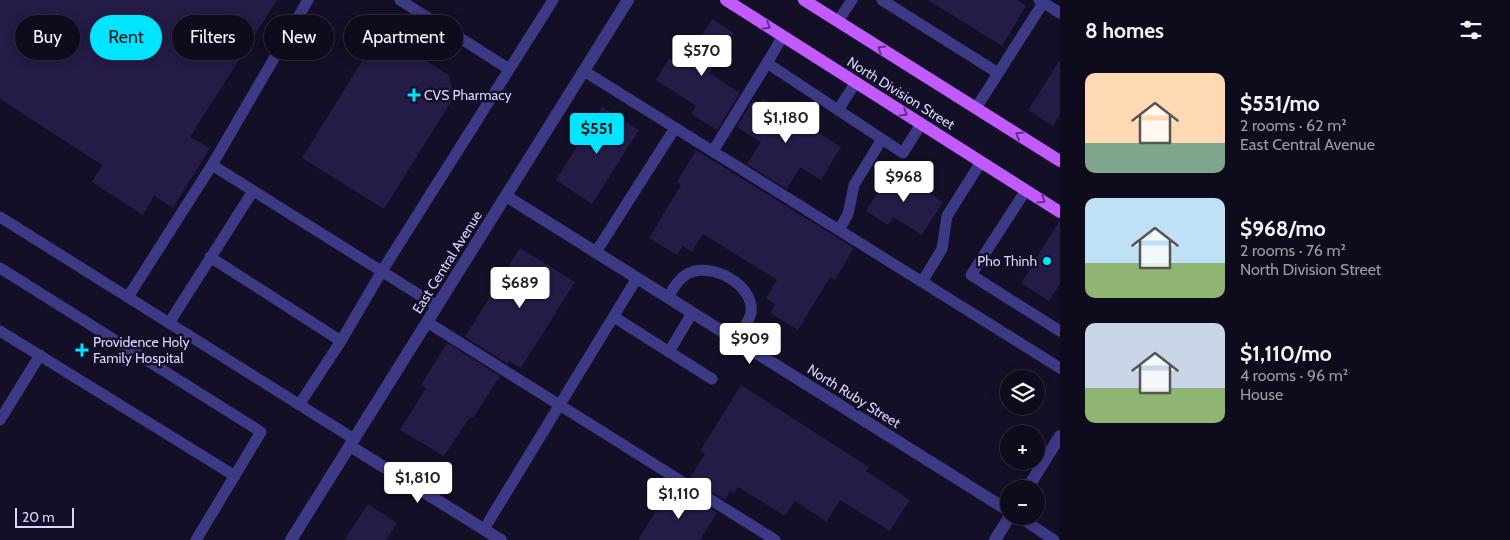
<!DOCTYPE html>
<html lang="en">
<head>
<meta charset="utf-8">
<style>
  :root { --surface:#0e0b1c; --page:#1c1929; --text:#f1f3f6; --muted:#9b9ba3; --line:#2e2b3b; --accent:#00e5ff }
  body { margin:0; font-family:Cabin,sans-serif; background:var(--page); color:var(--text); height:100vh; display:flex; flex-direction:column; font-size:19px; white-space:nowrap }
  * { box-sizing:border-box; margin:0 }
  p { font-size:16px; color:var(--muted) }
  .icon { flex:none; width:28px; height:28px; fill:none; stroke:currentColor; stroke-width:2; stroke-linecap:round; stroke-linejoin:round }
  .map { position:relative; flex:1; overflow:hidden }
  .drawer { display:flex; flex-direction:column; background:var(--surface); width:450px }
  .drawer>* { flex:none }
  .banner { position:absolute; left:15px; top:15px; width:475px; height:45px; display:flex; gap:10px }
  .fabs { position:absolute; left:1000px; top:370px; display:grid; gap:10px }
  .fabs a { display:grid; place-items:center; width:45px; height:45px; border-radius:50%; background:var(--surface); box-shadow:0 2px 12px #0003,0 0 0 1px var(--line); font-size:25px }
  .scale { position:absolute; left:15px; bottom:12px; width:59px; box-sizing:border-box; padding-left:5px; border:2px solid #d9d4ff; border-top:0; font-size:14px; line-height:18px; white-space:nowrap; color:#d9d4ff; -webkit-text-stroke:4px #130f26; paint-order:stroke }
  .price { position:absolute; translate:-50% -42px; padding:0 11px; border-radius:5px; background:#fff; color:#222; font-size:16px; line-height:32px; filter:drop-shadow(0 1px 2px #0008) }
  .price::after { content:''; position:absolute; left:50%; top:30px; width:15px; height:11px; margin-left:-8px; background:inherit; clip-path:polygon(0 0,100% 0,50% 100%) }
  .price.selected { background:var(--accent); color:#111 }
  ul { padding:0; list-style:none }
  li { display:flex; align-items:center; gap:15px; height:125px; padding:0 25px }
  li span { display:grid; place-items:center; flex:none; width:140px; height:100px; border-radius:10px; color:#555 }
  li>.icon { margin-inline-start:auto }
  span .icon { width:60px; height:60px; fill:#fffc; stroke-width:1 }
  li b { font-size:21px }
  h2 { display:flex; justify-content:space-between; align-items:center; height:60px; padding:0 25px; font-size:21px }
  .chip { padding:0 18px; border-radius:22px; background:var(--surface); box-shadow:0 2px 12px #0003,0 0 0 1px var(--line); font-size:18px; line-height:45px }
  .chip.selected { background:var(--accent); color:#111 }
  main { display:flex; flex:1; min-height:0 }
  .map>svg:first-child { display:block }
  .building { fill:#241b47 }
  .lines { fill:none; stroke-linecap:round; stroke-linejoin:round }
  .service { stroke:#3d3a85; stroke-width:11 }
  .minor { stroke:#3d3a85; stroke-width:12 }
  .tertiary { stroke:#3d3a85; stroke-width:12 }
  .primary { stroke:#c25bff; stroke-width:12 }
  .oneway { stroke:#623188 }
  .poi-dot { fill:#00e5ff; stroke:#130f26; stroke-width:2 }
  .labels { text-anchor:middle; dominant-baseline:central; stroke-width:5; stroke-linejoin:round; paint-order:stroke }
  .street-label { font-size:14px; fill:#d9d4ff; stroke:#130f26 }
  .poi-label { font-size:14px; fill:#d9d4ff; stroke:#130f26; text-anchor:start }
</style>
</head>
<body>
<main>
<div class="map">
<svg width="1060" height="540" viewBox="0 0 1060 540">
  <rect width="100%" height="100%" fill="#130f26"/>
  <path class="building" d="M0,0H277L190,137L210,148L173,208L154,196L143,215L92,182L102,165L0,99Z
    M928,0H1017L1026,6L1002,46Z
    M712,19L734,33L709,73L740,93L717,130L691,114L696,106L656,80L669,58L678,64L695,37L699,40Z
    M380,32L449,75L454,97L384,209L302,158Z
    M1060,60V114L1053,126L1028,110Z
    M763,98L841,147L821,180L800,167L787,189L747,164L761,142L737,127L753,100L759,104Z
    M602,107L639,130L592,204L556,180Z
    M696,150L854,248L835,280L830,277L798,330L770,313L775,304L766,298L777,280L745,260L703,234L692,252L683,246L677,255L649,238L681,185L677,182Z
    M892,169L943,202L922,235L893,217L888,225L866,211Z
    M1060,220V284L1049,301L1021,283Z
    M520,248L575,282L521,368L509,361L508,364L465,337Z
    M447,343L500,376L473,418L470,417L444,456L400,430L426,388L421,385Z
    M741,385L869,467L866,471L910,500L890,531L840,500L827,522L795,501L785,516L738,487L734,494L730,491L725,500L690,478L705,454L700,451Z
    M673,489L681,493L682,491L717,513L700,540H638L656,510L659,512Z
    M368,504L397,523L386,540H344Z"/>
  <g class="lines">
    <path class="service" d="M400,0L509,69
      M882,0L998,73
      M1039,0L1060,13
      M838,21L852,0
      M767,63L783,36
      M584,71L1060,368
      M976,108L1043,3
      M838,110L856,82
      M713,151L767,63L882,139
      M212,165L437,306
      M1026,190L971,275L1060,331
      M0,217L354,439
      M839,230L848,214L854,185L882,139L903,153L921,124
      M596,252L675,128
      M210,257L341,341
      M0,268L261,432L196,540
      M922,282L942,249L947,216L981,162
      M128,297L212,165L308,0
      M668,297C673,289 678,279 687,274C710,261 755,284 751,313C749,322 741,332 736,340
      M614,317L712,379
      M427,322L775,540
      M169,323L253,191
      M0,331L235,476
      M669,352L692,313
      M299,405L341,341L382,271L553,0
      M0,420L40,355
      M1018,516L1054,540
      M484,529L637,278"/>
    <path class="minor" d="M506,196L1009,511
      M350,446L501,540
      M1027,489L1060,436
      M995,540L1010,516"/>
    <path class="tertiary" d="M291,540L628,0"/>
    <path class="primary" d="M726,0L1060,212
      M804,0L1060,161"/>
  </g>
  <defs><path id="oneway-chevron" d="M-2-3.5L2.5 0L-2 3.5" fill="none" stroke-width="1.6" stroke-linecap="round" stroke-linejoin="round" transform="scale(1.25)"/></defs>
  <g class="oneway">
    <use href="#oneway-chevron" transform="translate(767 26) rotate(32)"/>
    <use href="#oneway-chevron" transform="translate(881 49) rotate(-148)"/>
    <use href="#oneway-chevron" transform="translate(904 113) rotate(32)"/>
    <use href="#oneway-chevron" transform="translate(1019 135) rotate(-148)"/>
    <use href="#oneway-chevron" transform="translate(1042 200) rotate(32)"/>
  </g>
  <g class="poi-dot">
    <path d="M411.5 87.5h5v5h5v5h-5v5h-5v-5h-5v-5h5z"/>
    <circle cx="1047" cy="261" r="5"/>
    <path d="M79.5 342.5h5v5h5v5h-5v5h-5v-5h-5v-5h5z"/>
  </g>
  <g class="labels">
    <g class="street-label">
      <text transform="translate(901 93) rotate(32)">North Division Street</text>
      <text transform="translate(447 262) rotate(-58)">East Central Avenue</text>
      <text transform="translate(854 396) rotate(32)">North Ruby Street</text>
    </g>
    <g class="poi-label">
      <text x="424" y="95">CVS Pharmacy</text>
      <text x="1037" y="261" text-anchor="end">Pho Thinh</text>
      <text x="93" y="342">Providence Holy<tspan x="93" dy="16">Family Hospital</tspan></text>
    </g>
  </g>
</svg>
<div class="fabs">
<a><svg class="icon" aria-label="layers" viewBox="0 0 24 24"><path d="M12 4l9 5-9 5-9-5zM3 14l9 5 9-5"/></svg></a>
<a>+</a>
<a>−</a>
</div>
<div class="scale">20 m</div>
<b class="price" style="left:702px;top:77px">$570</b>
<b class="price" style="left:786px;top:144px">$1,180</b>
<b class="price selected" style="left:597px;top:155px">$551</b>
<b class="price" style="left:904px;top:203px">$968</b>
<b class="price" style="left:520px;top:309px">$689</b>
<b class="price" style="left:750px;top:365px">$909</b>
<b class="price" style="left:418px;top:504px">$1,810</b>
<b class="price" style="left:679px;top:520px">$1,110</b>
<div class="banner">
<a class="chip">Buy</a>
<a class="chip selected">Rent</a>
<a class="chip">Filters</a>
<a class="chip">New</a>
<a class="chip">Apartment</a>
</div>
</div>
<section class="drawer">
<h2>8 homes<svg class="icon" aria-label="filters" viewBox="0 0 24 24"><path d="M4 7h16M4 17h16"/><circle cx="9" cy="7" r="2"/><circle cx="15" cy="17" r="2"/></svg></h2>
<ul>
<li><span style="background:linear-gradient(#ffd9b3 70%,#7fa58c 0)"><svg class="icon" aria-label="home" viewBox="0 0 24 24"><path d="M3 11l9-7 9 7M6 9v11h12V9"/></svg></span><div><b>$551/mo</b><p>2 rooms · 62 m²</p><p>East Central Avenue</p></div></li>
<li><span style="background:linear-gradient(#bfe0f5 65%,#8fb573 0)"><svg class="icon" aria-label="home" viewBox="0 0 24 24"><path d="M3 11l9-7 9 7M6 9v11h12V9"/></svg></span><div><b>$968/mo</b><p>2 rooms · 76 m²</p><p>North Division Street</p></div></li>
<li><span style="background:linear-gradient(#c9d6e8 65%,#8fb573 0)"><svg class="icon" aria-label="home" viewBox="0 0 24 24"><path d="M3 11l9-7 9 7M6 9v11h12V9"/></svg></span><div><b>$1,110/mo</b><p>4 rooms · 96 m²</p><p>House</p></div></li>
</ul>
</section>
</main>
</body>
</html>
